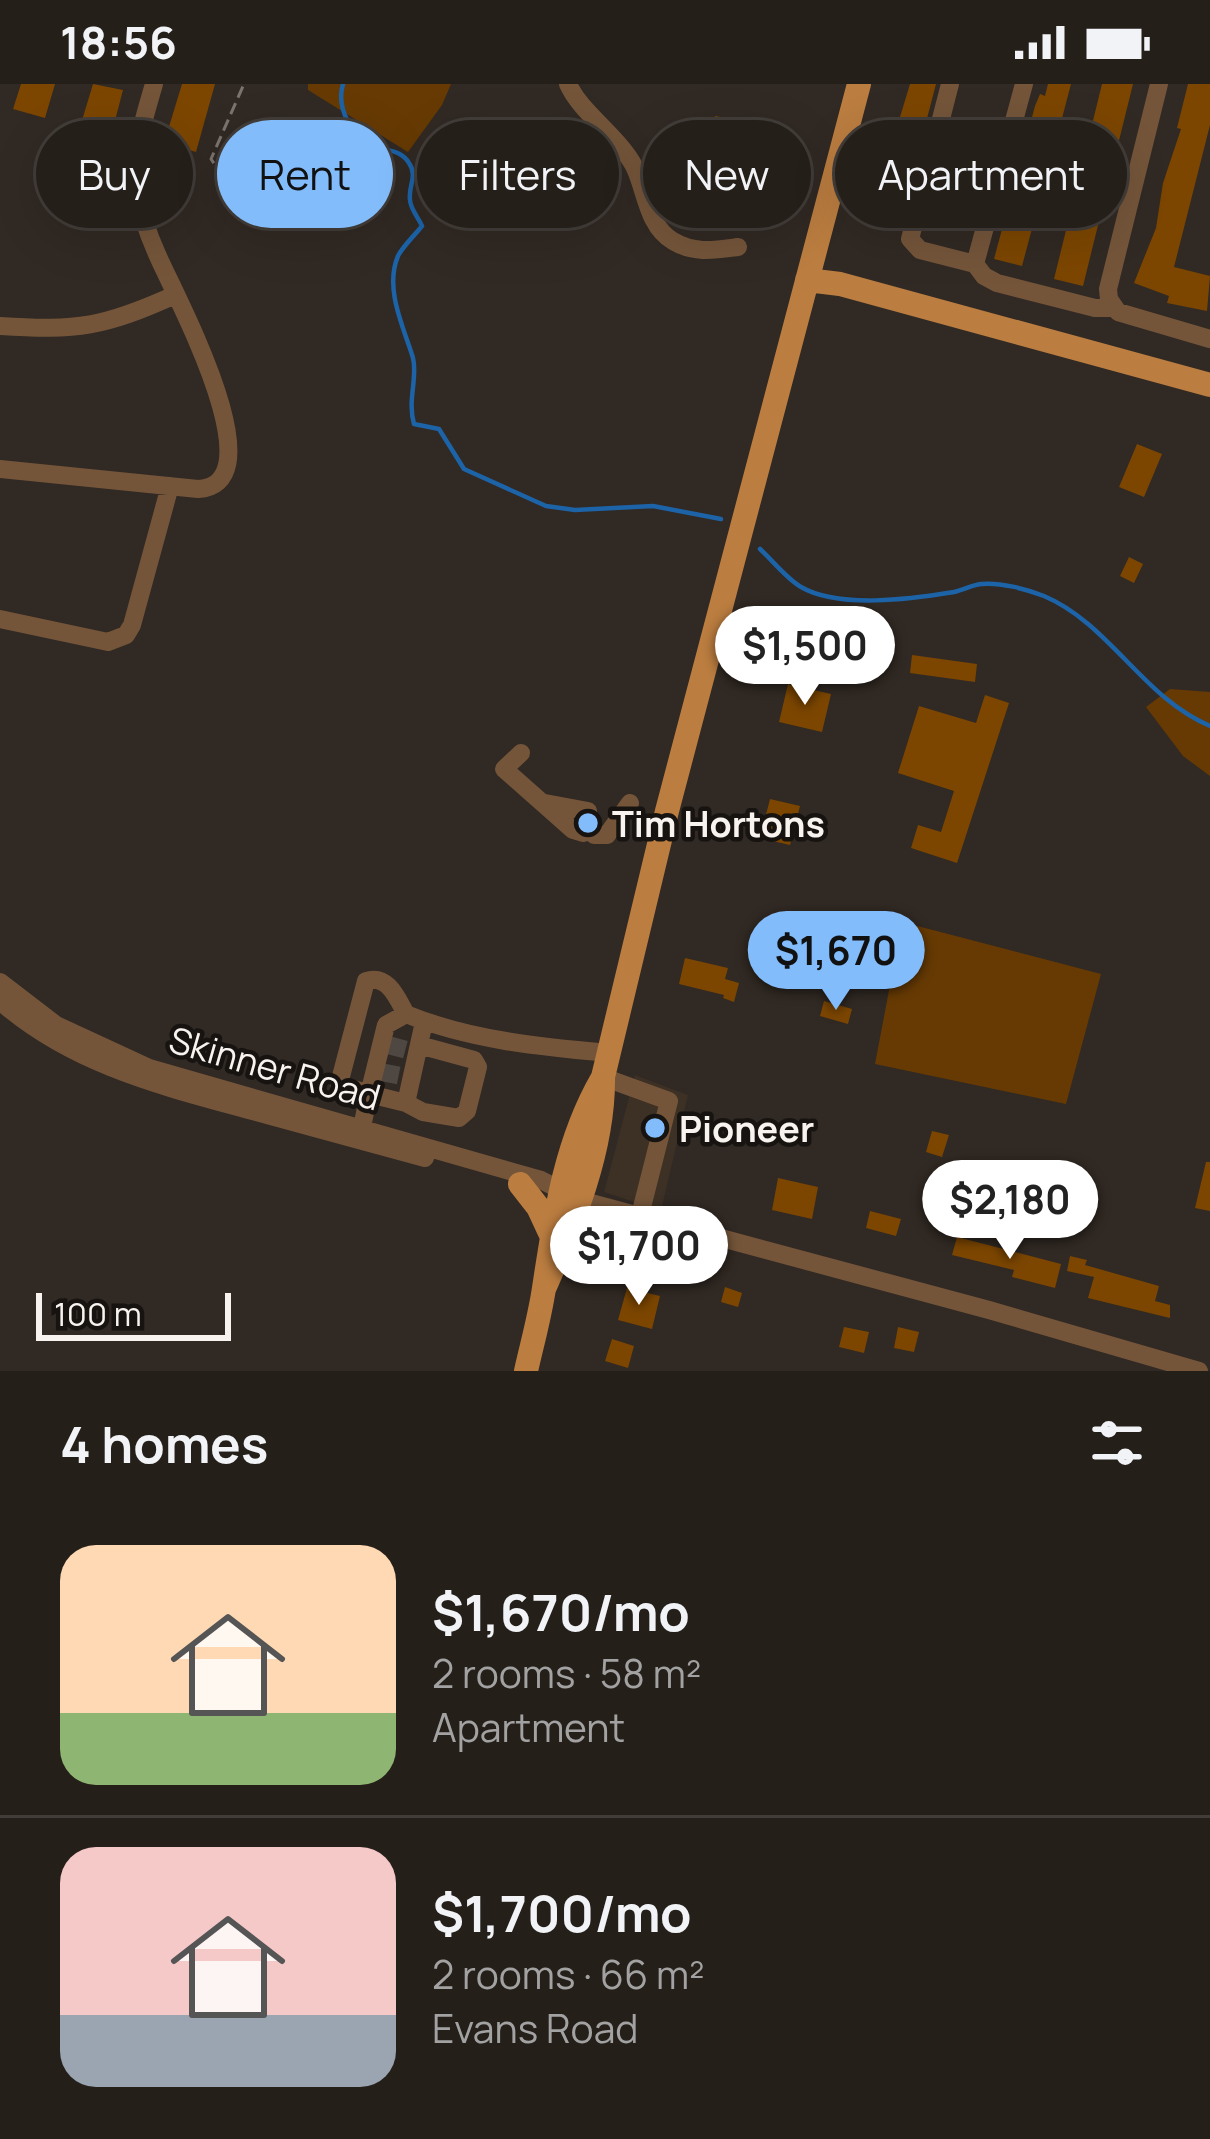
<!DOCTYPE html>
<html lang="en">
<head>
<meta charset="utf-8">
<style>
  :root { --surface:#251f1a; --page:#2d2723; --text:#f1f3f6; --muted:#a3a2a2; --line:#423d39; --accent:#83bcfb }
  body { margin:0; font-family:Manrope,sans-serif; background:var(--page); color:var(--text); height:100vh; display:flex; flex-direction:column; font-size:45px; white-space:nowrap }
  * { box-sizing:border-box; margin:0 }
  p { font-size:39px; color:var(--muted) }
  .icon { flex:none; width:66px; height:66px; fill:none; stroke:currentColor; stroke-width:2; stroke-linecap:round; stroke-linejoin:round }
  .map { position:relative; height:1287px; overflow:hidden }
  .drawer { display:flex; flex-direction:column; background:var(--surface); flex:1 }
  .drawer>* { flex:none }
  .banner { position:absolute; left:36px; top:36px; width:1140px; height:108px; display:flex; gap:24px }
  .scale { position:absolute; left:36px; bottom:30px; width:195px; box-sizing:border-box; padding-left:12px; border:6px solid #f9f3ef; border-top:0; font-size:33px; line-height:42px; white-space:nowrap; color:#f9f3ef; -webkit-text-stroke:9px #161310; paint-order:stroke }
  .price { position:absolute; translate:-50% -102px; padding:0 27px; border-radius:42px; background:#fff; color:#222; font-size:39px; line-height:78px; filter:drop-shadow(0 3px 6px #0008) }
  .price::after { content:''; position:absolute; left:50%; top:72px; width:36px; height:27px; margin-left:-18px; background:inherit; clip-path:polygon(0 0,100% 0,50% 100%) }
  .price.current { background:var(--accent); color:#111 }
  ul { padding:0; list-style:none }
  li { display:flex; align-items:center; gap:36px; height:300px; padding:0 60px }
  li+li { border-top:3px solid var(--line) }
  li span { display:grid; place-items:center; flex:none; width:336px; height:240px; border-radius:36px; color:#555 }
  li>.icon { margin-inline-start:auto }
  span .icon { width:144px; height:144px; fill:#fffc; stroke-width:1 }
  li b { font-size:51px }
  h2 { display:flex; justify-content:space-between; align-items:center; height:144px; padding:0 60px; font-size:51px }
  .tag { padding:0 42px; border-radius:54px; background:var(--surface); box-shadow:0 12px 48px #0002,0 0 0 3px var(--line); font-size:42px; line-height:108px }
  .tag.current { background:var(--accent); color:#111 }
  .status { display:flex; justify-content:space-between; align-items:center; height:84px; padding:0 60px; background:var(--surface); direction:ltr }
  .status svg { height:33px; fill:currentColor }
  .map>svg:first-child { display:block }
  .built { fill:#3d3024 }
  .green { fill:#673a03 }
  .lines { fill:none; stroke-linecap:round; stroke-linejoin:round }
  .stream { stroke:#1d63a7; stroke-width:4.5 }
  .building { fill:#7c4601 }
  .minor-tunnel { stroke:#4f4742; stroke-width:18; stroke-dasharray:18 9; stroke-linecap:butt }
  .path { stroke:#7b746e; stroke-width:3; stroke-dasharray:12 6; stroke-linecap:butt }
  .minor { stroke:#74553a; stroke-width:18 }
  .major { stroke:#bb7d40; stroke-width:24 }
  .poi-dot { fill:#83bcfb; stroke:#161310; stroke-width:4.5 }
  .labels { text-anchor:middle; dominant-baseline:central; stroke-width:9; stroke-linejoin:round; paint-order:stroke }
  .poi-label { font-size:36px; font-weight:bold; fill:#f9f3ef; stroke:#161310; text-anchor:start }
  .street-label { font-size:36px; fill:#f9f3ef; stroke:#161310 }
</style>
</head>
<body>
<div class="status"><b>18:56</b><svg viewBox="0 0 49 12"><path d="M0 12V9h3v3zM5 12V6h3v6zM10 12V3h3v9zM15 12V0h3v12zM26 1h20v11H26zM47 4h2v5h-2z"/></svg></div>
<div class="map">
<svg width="1210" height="1287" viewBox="0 0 1210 1287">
  <rect width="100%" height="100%" fill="#312923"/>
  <path class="built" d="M635,991L688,1011L661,1127L604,1108Z"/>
  <path class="green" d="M308,0H451L442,21L408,68L308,6Z
    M1170,605L1210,608V692L1183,672L1146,623Z
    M902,838L1101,890L1066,1020L875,980Z"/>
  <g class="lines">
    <path class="stream" d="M343,0C336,23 351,54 375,62C387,67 401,66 409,79C418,92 408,102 410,116C410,124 419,135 422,142C415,151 403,162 398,172C384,205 404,244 413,274C418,294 407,316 414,340L439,345L464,385L546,422L575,426L653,422L721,435
      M760,465C773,477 786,494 801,503C839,525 911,515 954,508C963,506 972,501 981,500C1000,498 1026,505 1044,512C1110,540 1143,614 1210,642"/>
  </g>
  <path class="building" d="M21,0H55L45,34L13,25Z
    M93,0L123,6L111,52L80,43Z
    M182,0H215L196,68L164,59Z
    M910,0H936L911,96L883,89Z
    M1048,0H1071L1044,103L1049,105L1041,111L1022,182L994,175L1035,22L1040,10L1045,12Z
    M1102,0H1133L1083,202L1054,195Z
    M1188,0H1210V41L1174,183L1210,192L1207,227L1167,219L1169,212L1134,199L1156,144L1163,99L1181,45L1177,44Z
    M715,32L737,36L734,46L741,48L737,62L744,64L738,86L731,85L728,99L720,97L718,107L697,99Z
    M1137,360L1162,370L1144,413L1119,403Z
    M1129,473L1143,480L1134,499L1120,492Z
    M912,571L977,580L975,598L910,589Z
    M788,600L831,610L822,648L779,638Z
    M985,611L1009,619L957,779L911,764L918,741L941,748L954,707L898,689L919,622L976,639Z
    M770,715L800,722L790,761L760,754Z
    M685,874L728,884L725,895L739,899L734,918L723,914L724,911L679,900Z
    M824,917L852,925L848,940L820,932Z
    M932,1047L949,1051L942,1073L926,1068Z
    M1206,1078H1210V1127L1195,1124Z
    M778,1094L818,1103L812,1135L772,1126Z
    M870,1127L901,1135L896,1152L866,1144Z
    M957,1153L1061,1180L1055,1204L1012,1193L1014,1186L952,1171Z
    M1070,1172L1087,1176L1085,1181L1159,1202L1155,1217L1170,1221V1234L1088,1214L1094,1193L1067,1187Z
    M725,1203L742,1209L738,1223L721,1218Z
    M627,1204L660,1212L652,1245L618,1236Z
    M844,1243L869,1248L864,1269L839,1263Z
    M898,1243L919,1248L914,1268L894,1264Z
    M612,1255L634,1262L628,1284L605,1277Z"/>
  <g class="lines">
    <path class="minor-tunnel" d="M388,961L407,966
      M381,988L401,992"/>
    <path class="path" d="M224,94L211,75L244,0"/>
    <path class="minor" d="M568,0C581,29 617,51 634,82C646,106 647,142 673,157C694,170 715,166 738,163
      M950,0L910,155L920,166L975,180L1024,0
      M1159,0L1108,205L1109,215L1118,228L1210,255
      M975,180L984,192L997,199L1095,224H1114
      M0,242C78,247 104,243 175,211
      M0,385L198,405C280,401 172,206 157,170C148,150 141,130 138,109C131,72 144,35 154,0
      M0,535L108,558L126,551L132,541L170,402
      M521,669L504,685L573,746L583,749
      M545,719L588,727
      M594,751H607L630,719
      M0,898L56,941L149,984L541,1096L580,1116L989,1226L1199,1287
      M0,917C70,979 157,1001 245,1025C305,1041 365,1058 425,1074
      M406,930L386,941L369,1010L406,1019L424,938
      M603,993L669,1017L640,1131
      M406,1019L423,1028L459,1034L467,1027L478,983L474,976L419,961
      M362,1043L369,1010L339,1000L366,897C388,890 397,914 406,930C469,956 541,963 609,969"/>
    <path class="major" d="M807,196L840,200L1210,301
      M520,1100L538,1123L551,1151
      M544,1205C573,1139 604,1066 603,993L667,727L859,0
      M526,1287C532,1260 540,1232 544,1204C555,1132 565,1059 602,995"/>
  </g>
  <g class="poi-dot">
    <circle cx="588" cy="739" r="12"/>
    <circle cx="655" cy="1044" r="12"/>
  </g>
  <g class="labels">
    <g class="poi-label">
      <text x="612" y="739">Tim Hortons</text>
      <text x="679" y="1044">Pioneer</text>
    </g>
    <g class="street-label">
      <text transform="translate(275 984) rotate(16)">Skinner Road</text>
    </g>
  </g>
</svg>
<div class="scale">100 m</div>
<b class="price" style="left:805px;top:624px">$1,500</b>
<b class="price current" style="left:836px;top:929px">$1,670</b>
<b class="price" style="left:1010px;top:1178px">$2,180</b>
<b class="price" style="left:639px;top:1224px">$1,700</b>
<div class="banner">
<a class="tag">Buy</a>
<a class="tag current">Rent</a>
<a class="tag">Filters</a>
<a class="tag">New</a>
<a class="tag">Apartment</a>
</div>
</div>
<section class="drawer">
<h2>4 homes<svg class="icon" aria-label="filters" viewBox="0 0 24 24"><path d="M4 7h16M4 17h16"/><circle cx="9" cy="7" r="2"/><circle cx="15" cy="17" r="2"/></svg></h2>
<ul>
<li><span style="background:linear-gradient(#ffd9b3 70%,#8fb573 0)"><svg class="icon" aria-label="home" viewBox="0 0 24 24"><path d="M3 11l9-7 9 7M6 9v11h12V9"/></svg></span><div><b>$1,670/mo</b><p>2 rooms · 58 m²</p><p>Apartment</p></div></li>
<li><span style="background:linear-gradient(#f6c9c9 70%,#9aa5b1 0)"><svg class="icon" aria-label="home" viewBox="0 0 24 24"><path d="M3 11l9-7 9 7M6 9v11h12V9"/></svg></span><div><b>$1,700/mo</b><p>2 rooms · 66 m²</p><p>Evans Road</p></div></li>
</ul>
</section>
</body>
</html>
